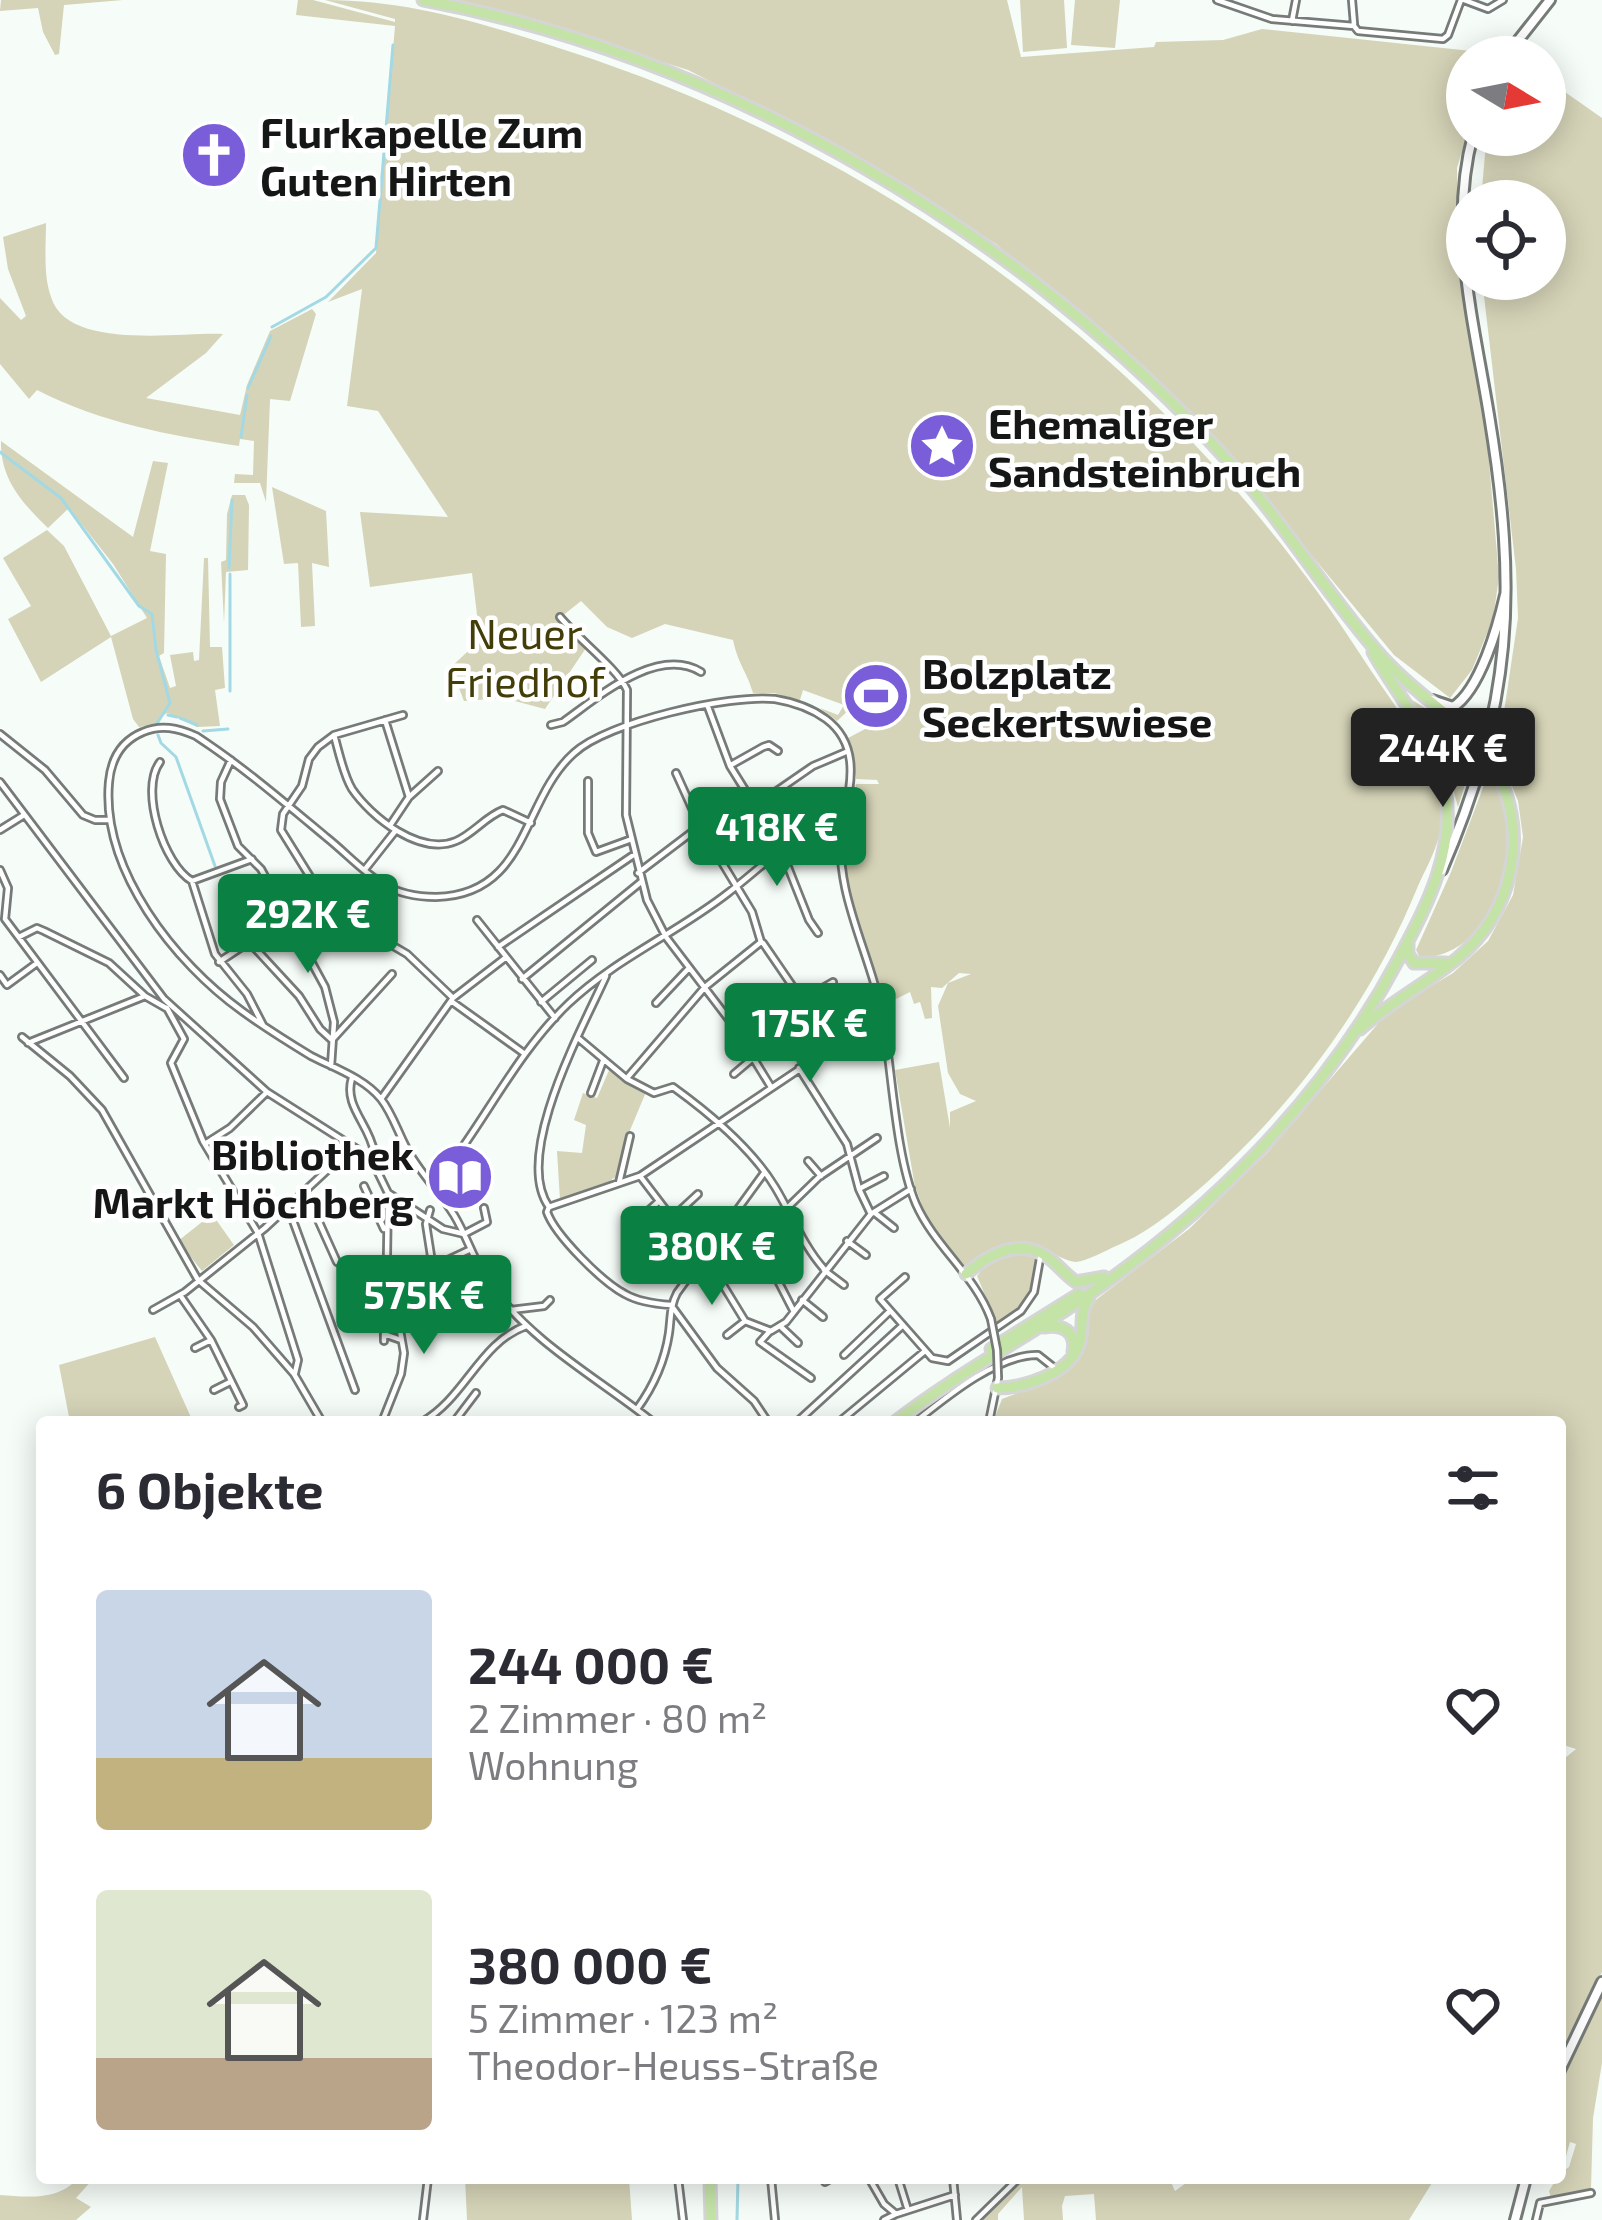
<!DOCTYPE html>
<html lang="de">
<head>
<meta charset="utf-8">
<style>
  :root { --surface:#fff; --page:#f2f2f3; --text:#2b2b33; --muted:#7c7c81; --accent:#0b8043 }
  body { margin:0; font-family:"Exo 2",sans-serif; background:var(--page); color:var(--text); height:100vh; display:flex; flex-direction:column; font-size:45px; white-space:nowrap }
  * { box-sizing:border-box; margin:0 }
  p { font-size:39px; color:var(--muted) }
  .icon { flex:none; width:66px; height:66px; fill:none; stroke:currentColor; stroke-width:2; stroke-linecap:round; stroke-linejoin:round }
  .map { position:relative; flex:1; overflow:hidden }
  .panel { position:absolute; left:36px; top:1416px; width:1530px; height:768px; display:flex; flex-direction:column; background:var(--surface); border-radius:12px; box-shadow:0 6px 30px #0003 }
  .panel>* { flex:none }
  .needle { width:78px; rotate:100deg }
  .fabs { position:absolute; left:1446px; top:36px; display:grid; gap:24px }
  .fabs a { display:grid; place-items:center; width:120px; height:120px; border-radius:50%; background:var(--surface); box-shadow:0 6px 30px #0003; font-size:60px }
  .price { position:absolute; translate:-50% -102px; padding:0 27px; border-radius:12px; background:var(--accent); color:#fff; font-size:39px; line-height:78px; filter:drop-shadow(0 3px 6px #0008) }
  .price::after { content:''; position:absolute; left:50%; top:72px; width:36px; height:27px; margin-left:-18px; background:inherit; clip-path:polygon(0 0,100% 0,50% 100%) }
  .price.selected { background:#222; color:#fff }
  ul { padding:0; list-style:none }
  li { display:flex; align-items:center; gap:36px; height:300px; padding:0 60px }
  li span { display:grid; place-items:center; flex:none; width:336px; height:240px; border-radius:12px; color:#555 }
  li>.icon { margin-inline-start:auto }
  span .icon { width:144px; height:144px; fill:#fffc; stroke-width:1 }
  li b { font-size:51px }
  h2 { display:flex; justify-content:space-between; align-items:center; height:144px; padding:0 60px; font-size:51px }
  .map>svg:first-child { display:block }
  .green { fill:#d5d4b8 }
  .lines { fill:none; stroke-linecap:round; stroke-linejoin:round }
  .stream { stroke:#a2d9e4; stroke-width:3 }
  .minor-casing { stroke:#767b78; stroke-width:10 }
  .secondary-casing { stroke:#767b78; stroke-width:14 }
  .primary-casing { stroke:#d5d5d5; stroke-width:15 }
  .minor { stroke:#fff; stroke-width:4.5 }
  .secondary { stroke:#fff; stroke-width:8 }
  .primary { stroke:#c4e3a7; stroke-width:9 }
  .minor-bridge-casing { stroke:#767b78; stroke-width:10; stroke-linecap:butt }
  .primary-bridge-casing { stroke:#d5d5d5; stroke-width:15; stroke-linecap:butt }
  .minor-bridge { stroke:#fff; stroke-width:4.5 }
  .primary-bridge { stroke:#c4e3a7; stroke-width:9 }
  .labels { text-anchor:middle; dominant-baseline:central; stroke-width:9; stroke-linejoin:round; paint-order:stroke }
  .poi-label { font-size:42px; font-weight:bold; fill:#151716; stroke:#fff; text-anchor:start }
  .park-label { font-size:42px; fill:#433e08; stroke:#fff }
</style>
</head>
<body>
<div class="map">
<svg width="1602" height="2220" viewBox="0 0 1602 2220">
  <rect width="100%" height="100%" fill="#f6fcf8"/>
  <path class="green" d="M1,0H123L64,5L59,54L55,55L43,32L38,8L0,11Z
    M298,0H313L395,22V19L325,0C411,0 488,25 568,51C894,156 1179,372 1364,660C1396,710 1452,772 1439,836C1435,853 1425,870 1418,886C1371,1001 1298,1101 1205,1184C1177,1208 1150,1232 1116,1246C1105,1251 1087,1261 1076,1262C1067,1262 1054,1253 1045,1250C1013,1239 992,1248 967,1268L933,1229L924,1210L915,1187L895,1070L939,1062L950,1128V1112L976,1101L960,1094L948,1073L938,1006L948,983L971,974L959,973L942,988L931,987L932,1018L925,1019L920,1002L914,1004L910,992L894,1000L884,998C870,969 835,868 846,838C848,832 852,827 856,822L852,807L856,784H879L877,780L856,779L848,738L867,728L874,719L857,706L870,673H864L853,706L837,721L820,708L838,715L844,705L803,690L800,700L774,693H753C747,672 738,664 733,640L665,624L632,638L607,627L581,601L561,617L586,648L545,709L503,698L464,701L451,667L480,640L472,573L370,587L360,512L448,517L378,411L347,406L362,289L328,302L376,253L395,26L296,15Z
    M452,0H1007L1021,57L1154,47L1156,42L1223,40L1262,29L1500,54L1467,57V135L1457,168L1458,252L1487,438L1499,577L1493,619L1472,670L1450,698L1394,655L1199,419L1143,366L996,244L850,152L688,70L493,8Z
    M1020,0H1064L1067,48L1023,52Z
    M1075,0H1120L1115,48L1071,45Z
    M1545,78L1602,118V1972L1560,2052V1753L1565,1758L1576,1749L1560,1744V1422H993L1002,1399C1034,1386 1082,1377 1087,1337C1089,1322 1087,1312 1097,1299L1189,1229L1267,1153L1388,1012L1453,973L1488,941L1513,895L1523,837L1518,801L1498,752L1518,618L1516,569L1482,279H1545V201H1481L1485,154L1492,135H1545Z
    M46,223C46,246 43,275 51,297C67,351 179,332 223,334L206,353L146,398L240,415L247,385L270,331L312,309L316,314L290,401L270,399L266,502L260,483H234L235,474L253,475L254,441L240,439L239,446C168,435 102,423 37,390L29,399L0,364V298L21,320L26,316L8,269L3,237Z
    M1,441L133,537L153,461L168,463L150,551L166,554L164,653L159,656L170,688L176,686L170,655L193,652L194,661L199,660L204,558H208L210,647H222L225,688L215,690L220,726L197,727L168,713L160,716L159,725L139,727L133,719L111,637L41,682L8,619L31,606L3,558L47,530L64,546L111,636L147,618L113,564L69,508L48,528C21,502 0,478 1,441Z
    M272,487L326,511L329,567L312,563L315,626L301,627L298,563L284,564Z
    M232,495H245L249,505L248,570L226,572L224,623L221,562L226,560L227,514Z
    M1410,699L1427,709L1475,752L1458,807L1442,748Z
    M1489,772C1531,833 1502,955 1420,958L1416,950L1451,872Z
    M610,1068L646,1092L628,1135L619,1176L612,1179L611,1184L560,1200L557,1151L582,1153L586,1125L574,1120L583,1093L597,1098Z
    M212,1214L234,1245L202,1271L178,1241Z
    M1019,1252L1036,1258C1044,1291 1022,1308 998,1326L977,1276L994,1256Z
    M155,1337L193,1422H70L59,1365Z
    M1602,1992V2063L1593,2118L1591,2188L1551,2198L1549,2191L1560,2173L1569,2167L1576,2144L1570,2142L1566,2156L1560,2155V2082Z
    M78,2178H94L76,2198L91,2207L76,2220H0V2195C27,2197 59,2201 78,2178Z
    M465,2178H629L632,2220H467Z
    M1024,2178H1169L1175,2191L1193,2178H1435L1409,2220H1096L1094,2194L1065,2196L1062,2206L1063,2220H1024L1022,2187L998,2214V2220H979Z"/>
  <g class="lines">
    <path class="stream" d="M272,327L326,297L376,248L393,45
      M248,388L271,336
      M241,437L247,395
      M0,452L61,498L139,606L152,614L156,650L170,703L156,725
      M229,568L232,500
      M230,691V574
      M168,715L177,717
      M180,718L197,725
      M203,731L228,729
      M158,735L161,743L176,757L215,866
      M737,2220L738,2178"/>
    <g class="minor-casing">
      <path id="minor" d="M1217,0L1272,19L1354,26
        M1352,0L1354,24
        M1464,0L1488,9L1503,0
        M1292,21L1296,0
        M1354,26L1358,31L1443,39L1448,35L1461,0
        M560,617C577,638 618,669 627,690L626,815L647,900L666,937L733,1025L771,1087
        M708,707L730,766L755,806L813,766L846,752
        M403,715L334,735L318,747L309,759L302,786L283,814L281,830L322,896L354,923L407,954L453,998
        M385,720L409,797
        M551,725L563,722C597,698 657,645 701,672
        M0,734L45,770L83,815L95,820H110
        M334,735C339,752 343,774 352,789C371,817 420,856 456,841C473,834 485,817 503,810L531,823
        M231,760L221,782L220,799L238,846L261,869L325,987L334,1022L331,1066
        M160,762C139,790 164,865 192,881
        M731,765L763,747L769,745L778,751
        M676,773L700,826L752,912L761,942
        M588,781V833L596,852L629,840
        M0,782L164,999L267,1092L371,1158
        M391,824L409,797L438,771
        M842,825L850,820L845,811
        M0,830L24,815
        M782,852L809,920L818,933
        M366,868L396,830
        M0,870L8,888L5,919L124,1078
        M638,873L700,826
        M192,881L215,954L247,994L263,1025
        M192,881L252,859
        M477,920L555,1018
        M19,937L37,928L44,931L109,963L145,996L166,1008
        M763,943L802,1000L827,1051
        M251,944L299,996L320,1029L332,1040
        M498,947L632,856
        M219,962L284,919
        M0,975L7,985L37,963
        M522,979L641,882
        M802,1000L833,982
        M451,1001L525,1054
        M541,1002L592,960
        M656,1003L689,968
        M167,1008L184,1039L171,1063L203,1141L258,1233L298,1360L295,1373
        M767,1008L796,991
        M22,1037L70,1076L102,1110L198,1280L253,1327L294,1374L322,1422
        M578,1038L627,1079L654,1093L673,1087C709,1113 752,1149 775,1187C792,1215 802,1244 824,1269
        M332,1040L392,974
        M28,1043L145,996
        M799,1068L847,1144L859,1189L870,1212
        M734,1074L754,1057
        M352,1078C343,1106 370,1125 374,1152L371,1158L388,1193L443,1229L464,1234
        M627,1078L705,987L761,942
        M591,1093L603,1061
        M381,1099L453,998L505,958
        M205,1144L230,1128L267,1092
        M808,1161L821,1176
        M640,1176L672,1218L698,1194
        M430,1181L447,1169C488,1115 518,1052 568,1004C615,959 677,933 728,893C756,872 802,827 834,818
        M619,1183L630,1136
        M364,1186L384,1229
        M859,1189L884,1176
        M305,1191L337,1262
        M288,1207L355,1390
        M549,1207L640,1176L882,1014
        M549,1207L547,1212C555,1235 602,1282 625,1294C639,1302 655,1304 671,1305L717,1368L754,1401L768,1422
        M549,1207C512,1155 583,1027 606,976
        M484,1208L487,1222
        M430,1210L426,1224L431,1256
        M785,1210L819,1177L877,1138
        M875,1213L894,1228
        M626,1231L657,1203
        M464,1234L487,1222
        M847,1241L866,1255
        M704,1254L745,1321L771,1331L786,1322L871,1214L911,1189
        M824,1270L844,1285
        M427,1271L445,1297
        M390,1275L420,1273L469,1250
        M776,1277L794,1312
        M905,1277L880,1299L932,1358L948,1361L1021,1311L1034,1292L1041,1253
        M392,1287L403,1285L424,1323
        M464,1287L484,1277
        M180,1295L211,1340L243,1405L239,1407
        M802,1300L823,1317
        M153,1310L185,1292L265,1228L351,1148
        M511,1310L544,1306L550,1300
        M780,1326L798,1343
        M770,1331L760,1342L811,1378
        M727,1335L745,1321
        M384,1341V1334L401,1340
        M195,1348L211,1340
        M844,1355L890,1311
        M214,1390L230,1382
        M637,1409C653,1387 665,1360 669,1333C671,1318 670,1306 677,1293L764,1173
        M382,1422L401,1374L404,1353L387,1255L388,1193
        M422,1422C465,1398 480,1342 526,1326
        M454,1422L476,1393
        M653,1422C598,1378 535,1345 492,1287C475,1265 468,1238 454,1215C439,1191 419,1172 406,1147C398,1132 392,1113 381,1099C364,1078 334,1068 311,1056C288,1042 264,1027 242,1011C175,963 101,870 109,782C111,760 121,741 143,732C161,724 178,728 196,736C242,766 284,802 326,837C345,852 363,872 383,884C398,893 418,897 436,897C529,895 521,800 574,753C607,722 730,694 775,699C793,702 811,708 826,719C857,742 853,778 845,811L836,818L842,825C833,891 869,950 882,1013C892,1068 895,1155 916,1204C935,1247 975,1275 991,1319
        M797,1422L903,1325
        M839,1422L925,1351
        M915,1422C945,1398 998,1354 1038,1355L1057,1370
        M989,1422L998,1378
        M678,2178L683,2220
        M771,2178L775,2220
        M869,2178L884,2204L896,2214L955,2195
        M898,2178L907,2207
        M953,2178L957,2220
        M825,2182L832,2178
        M423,2220L428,2178
        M884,2220L896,2214
        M976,2220L1019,2178
        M1536,2220L1540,2203L1591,2193"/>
    </g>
    <g class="secondary-casing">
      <path id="secondary" d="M1505,57L1550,0
        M1432,700L1453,707C1480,690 1498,626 1505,595
        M1442,870C1513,705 1518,590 1489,415C1474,323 1448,227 1473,135
        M1560,2070L1602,1982
        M1515,2220L1526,2178"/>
    </g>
    <g class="primary-casing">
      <path id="primary" d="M423,0C728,57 1023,234 1230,463C1285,524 1327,595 1381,656C1407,685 1440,708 1470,734
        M1408,943V954L1414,963H1446
        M1360,1029C1391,1002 1427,983 1458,958C1513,911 1529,837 1497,772
        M966,1274C988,1255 1018,1238 1046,1256C1057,1263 1065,1275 1076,1282L1104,1277
        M1044,1327C1062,1324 1077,1331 1073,1352
        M991,1349L1079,1294
        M997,1388C1024,1388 1069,1374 1079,1345C1085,1327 1078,1314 1089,1298
        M895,1422C950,1379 1011,1346 1070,1307C1203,1220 1323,1101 1398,960C1427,905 1456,852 1445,788C1436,737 1397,696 1373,652
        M710,2178L711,2220"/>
    </g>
    <use href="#minor" class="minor"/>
    <use href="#secondary" class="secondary"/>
    <use href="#primary" class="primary"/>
    <g class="minor-bridge-casing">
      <path id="minor-bridge" d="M991,1319L997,1350L998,1378"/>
    </g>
    <g class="primary-bridge-casing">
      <path id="primary-bridge" d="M1470,734L1497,772"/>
    </g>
    <use href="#minor-bridge" class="minor-bridge"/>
    <use href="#primary-bridge" class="primary-bridge"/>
  </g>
  <defs>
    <g id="church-disc" transform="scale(3.45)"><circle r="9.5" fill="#7a5ed9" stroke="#fff"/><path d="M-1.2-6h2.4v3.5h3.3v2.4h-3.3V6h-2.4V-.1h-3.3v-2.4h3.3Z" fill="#fff"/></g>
    <g id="sight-disc" transform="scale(3.45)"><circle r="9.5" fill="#7a5ed9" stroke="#fff"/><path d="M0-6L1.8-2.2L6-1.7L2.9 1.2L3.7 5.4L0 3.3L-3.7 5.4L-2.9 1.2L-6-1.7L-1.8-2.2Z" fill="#fff"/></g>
    <g id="stadium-disc" transform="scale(3.45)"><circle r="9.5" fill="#7a5ed9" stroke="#fff"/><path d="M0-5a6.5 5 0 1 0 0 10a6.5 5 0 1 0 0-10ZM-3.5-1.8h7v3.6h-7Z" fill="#fff"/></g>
    <g id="library-disc" transform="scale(3.45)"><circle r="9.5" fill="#7a5ed9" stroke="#fff"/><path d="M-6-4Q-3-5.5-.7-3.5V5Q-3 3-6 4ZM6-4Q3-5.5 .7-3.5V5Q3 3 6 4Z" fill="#fff"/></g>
  </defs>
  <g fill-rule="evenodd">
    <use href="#church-disc" x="214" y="155"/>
    <use href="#sight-disc" x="942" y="446"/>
    <use href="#stadium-disc" x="876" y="696"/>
    <use href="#library-disc" x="460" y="1177"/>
  </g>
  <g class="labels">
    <g class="poi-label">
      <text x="260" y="131">Flurkapelle Zum<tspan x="260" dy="48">Guten Hirten</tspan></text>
      <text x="988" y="422">Ehemaliger<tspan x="988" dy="48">Sandsteinbruch</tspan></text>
      <text x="922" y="672">Bolzplatz<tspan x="922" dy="48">Seckertswiese</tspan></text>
      <text x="414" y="1153" text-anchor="end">Bibliothek<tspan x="414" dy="48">Markt Höchberg</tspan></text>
    </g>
    <g class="park-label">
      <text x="525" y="632">Neuer<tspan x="525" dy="48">Friedhof</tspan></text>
    </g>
  </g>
</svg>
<div class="fabs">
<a><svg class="needle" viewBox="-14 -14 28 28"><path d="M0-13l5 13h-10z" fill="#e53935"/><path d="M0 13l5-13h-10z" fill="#7c7c81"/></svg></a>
<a><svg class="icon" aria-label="locate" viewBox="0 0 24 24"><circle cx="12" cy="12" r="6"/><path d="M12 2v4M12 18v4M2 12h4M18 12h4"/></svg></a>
</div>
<b class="price selected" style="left:1443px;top:810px">244K €</b>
<b class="price" style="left:777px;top:889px">418K €</b>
<b class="price" style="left:308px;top:976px">292K €</b>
<b class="price" style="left:810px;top:1085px">175K €</b>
<b class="price" style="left:712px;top:1308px">380K €</b>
<b class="price" style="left:424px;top:1357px">575K €</b>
<section class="panel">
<h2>6 Objekte<svg class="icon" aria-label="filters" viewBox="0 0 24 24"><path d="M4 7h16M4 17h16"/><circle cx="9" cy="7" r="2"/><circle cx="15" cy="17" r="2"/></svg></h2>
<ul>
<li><span style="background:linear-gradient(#c9d6e8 70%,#c2b280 0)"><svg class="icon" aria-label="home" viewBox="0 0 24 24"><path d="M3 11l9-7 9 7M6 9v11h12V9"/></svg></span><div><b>244 000 €</b><p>2 Zimmer · 80 m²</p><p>Wohnung</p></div><svg class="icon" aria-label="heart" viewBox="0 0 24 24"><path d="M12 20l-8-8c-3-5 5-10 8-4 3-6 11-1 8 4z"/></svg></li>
<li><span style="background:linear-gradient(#dfe7d0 70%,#b9a48a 0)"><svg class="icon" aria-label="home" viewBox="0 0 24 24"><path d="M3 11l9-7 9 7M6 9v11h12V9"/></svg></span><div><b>380 000 €</b><p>5 Zimmer · 123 m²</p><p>Theodor-Heuss-Straße</p></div><svg class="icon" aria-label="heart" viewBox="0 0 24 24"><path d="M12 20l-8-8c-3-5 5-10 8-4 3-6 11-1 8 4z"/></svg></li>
</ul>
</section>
</div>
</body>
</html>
